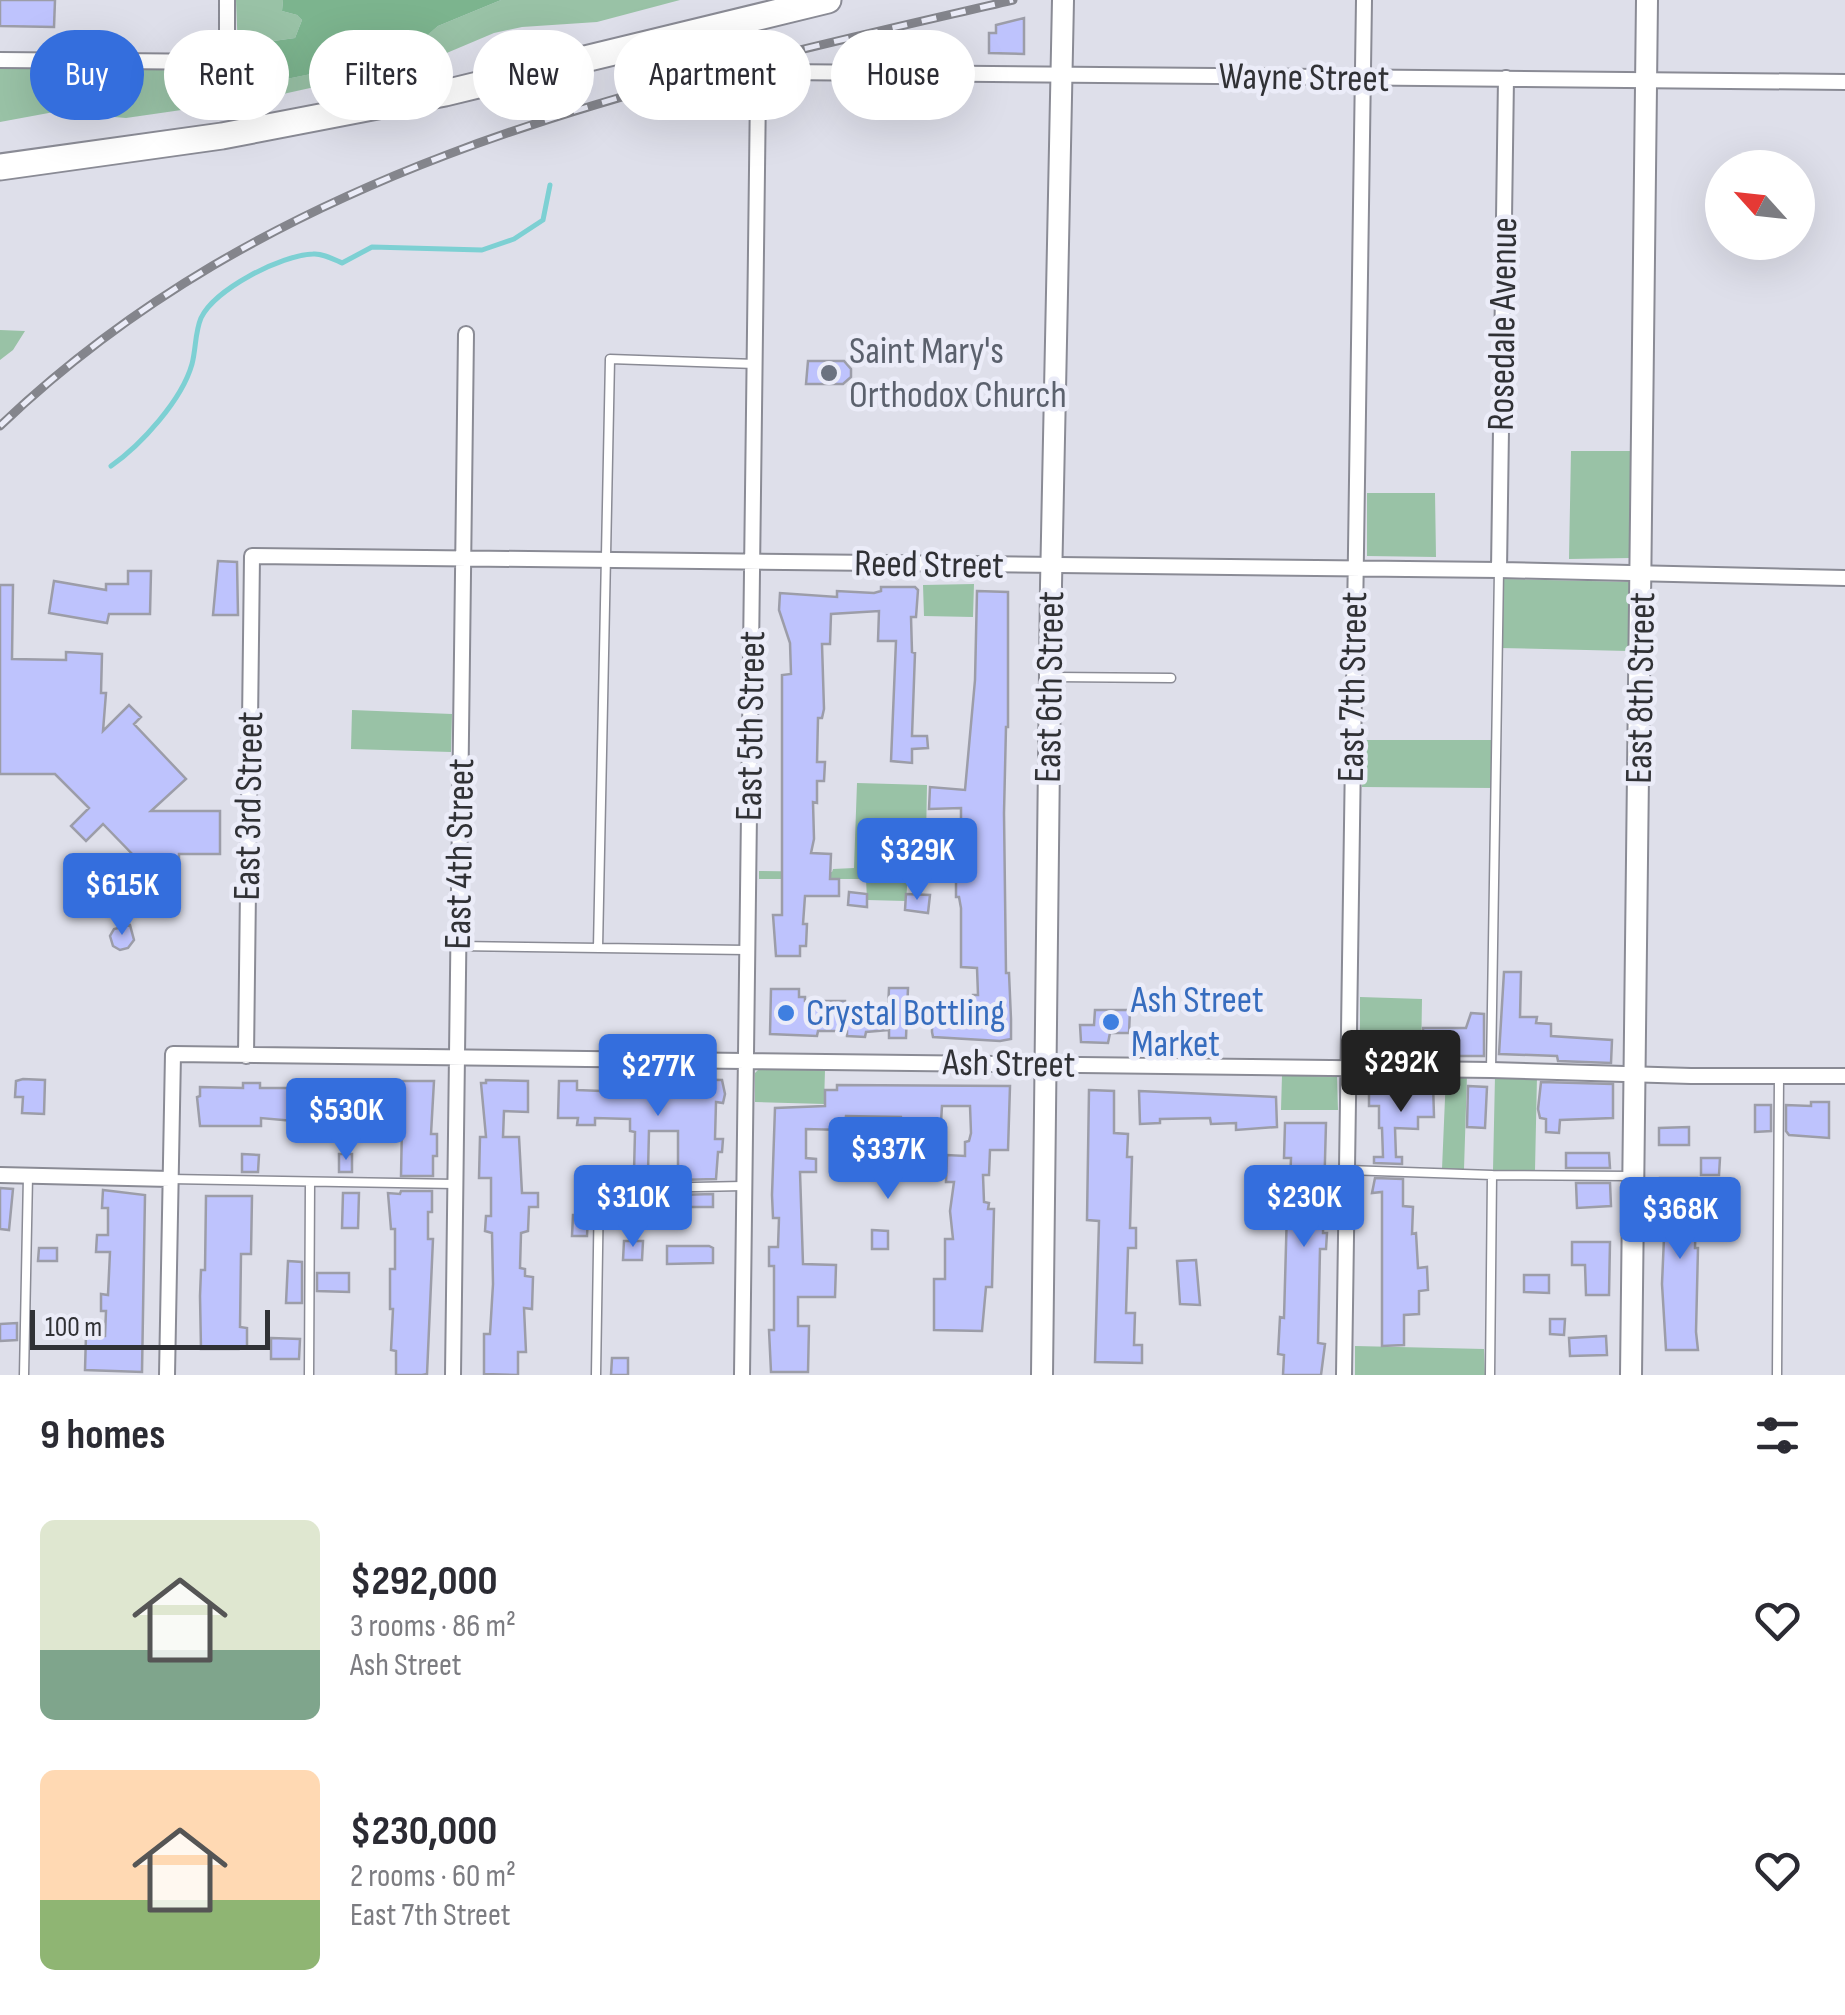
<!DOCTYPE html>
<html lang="en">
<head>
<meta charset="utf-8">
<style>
  :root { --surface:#fff; --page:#f2f2f3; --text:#2b2b33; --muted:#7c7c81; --accent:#346edd }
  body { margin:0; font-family:"Sofia Sans Condensed",sans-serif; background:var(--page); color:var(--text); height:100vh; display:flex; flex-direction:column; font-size:38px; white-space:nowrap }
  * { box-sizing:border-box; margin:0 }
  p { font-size:32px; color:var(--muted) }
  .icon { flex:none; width:55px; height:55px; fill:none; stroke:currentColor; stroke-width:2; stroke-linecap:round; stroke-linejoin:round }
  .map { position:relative; height:1375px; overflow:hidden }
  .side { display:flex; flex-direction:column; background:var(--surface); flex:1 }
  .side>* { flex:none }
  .hud { position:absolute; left:30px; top:30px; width:1000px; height:90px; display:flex; gap:20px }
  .needle { width:65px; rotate:297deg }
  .tools { position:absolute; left:1705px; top:150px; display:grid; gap:20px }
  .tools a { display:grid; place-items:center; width:110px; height:110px; border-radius:50%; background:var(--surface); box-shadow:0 10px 40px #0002; font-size:50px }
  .scale { position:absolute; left:30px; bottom:25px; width:240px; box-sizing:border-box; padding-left:10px; border:5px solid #303135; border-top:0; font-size:28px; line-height:35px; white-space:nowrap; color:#303135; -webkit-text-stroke:8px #ebecf8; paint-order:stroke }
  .price { position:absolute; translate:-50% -85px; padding:0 22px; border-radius:10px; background:var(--accent); color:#fff; font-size:32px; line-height:65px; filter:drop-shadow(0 2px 5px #0008) }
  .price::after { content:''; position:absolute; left:50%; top:60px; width:30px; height:22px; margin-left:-15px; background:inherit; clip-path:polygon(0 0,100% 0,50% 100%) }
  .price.on { background:#222; color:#fff }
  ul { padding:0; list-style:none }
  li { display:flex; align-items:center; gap:30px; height:250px; padding:0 40px }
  li span { display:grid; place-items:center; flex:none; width:280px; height:200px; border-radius:15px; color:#555 }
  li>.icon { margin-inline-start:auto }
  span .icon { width:120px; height:120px; fill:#fffc; stroke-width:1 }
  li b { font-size:42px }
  h2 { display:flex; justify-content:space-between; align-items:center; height:120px; padding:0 40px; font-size:42px }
  .tag { padding:0 35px; border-radius:45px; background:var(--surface); box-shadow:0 10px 40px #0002; font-size:35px; line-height:90px }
  .tag.on { background:var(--accent); color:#fff }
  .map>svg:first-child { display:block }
  .green { fill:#99c2a6 }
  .forest { fill:#7cb48e }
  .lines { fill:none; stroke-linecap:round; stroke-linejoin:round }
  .stream { stroke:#7dd0d3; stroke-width:5 }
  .building { fill:#bec3fd; stroke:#9c9da8; stroke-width:2.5 }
  .lane-casing { stroke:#8a8b95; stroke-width:11 }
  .street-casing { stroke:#8a8b95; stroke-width:18 }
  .secondary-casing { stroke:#8a8b95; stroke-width:24 }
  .highway-casing { stroke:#8a8b95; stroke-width:29 }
  .lane { stroke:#fff; stroke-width:8 }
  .street { stroke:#fff; stroke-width:14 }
  .secondary { stroke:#fff; stroke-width:20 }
  .highway { stroke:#fff; stroke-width:25 }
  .rail-casing { stroke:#84858c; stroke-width:9 }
  .rail { stroke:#ebecf8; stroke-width:5; stroke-dasharray:15; stroke-linecap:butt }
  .worship-dot { fill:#6b7280; stroke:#ebecf8; stroke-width:4 }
  .shop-dot { fill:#3f7fe0; stroke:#ebecf8; stroke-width:4 }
  .labels { text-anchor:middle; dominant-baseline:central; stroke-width:9; stroke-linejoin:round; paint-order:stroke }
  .street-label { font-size:38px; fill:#303135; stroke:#ebecf8 }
  .worship-label { font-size:38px; fill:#5b616d; stroke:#ebecf8; text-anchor:start }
  .shop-label { font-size:38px; fill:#366cbe; stroke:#ebecf8; text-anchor:start }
</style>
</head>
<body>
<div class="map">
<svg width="1845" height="1375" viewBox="0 0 1845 1375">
  <rect width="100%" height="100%" fill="#dedfea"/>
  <path class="green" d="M236,0H283L282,11L297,15L302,20L295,38L259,43L238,51Z
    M501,0H680L597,22L522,27L494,33L423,63L265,98L126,118L54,112L0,122V68L238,71L239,83H267L403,55L438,26Z
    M0,330L25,331L13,350L0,360Z
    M1571,451H1633L1630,558L1569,559Z
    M1367,493H1435L1436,557L1367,556Z
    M1502,579L1630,582L1628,651L1500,648Z
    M974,584L973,617L924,616L923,585Z
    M352,710L452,714L451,752L351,749Z
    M1363,740H1493V788L1362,787Z
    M857,783L927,785L926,840L891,842V874H908L906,901L867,900L866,879H759V871L832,872L833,869L854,868Z
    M1360,997L1422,999L1421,1061L1366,1060L1360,1056Z
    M759,1069L825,1070L824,1104L755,1102V1073Z
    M1282,1075L1337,1077L1338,1110H1281Z
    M1446,1075H1467L1464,1169H1442Z
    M1495,1076H1537L1535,1170H1493Z
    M1355,1346L1484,1349L1485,1375H1355Z"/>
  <path class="forest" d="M283,0H501L438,26L404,55L267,83L238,84V51L259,43L295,38L302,20L297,15L282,11Z"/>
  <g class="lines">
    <path class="stream" d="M111,466C141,445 182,400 192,364C196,349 195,332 201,318C215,289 281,255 313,254C322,253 333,259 342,263L372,247L482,250L514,239L543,220L550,185"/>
  </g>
  <path class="building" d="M0,0H55L54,27L0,26Z
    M1024,18V54L989,53V33H996V25Z
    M808,361H844L851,369V377L843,384H806Z
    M218,561L237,562L238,615H213Z
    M128,571H151L150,614H109L107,623L49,613L54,581L106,590V584H128Z
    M0,585H13L12,659L66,660V652L102,654L101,693H106L103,731L129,705L141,717L134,724L186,779L151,811H220V854H179L178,913L135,915L136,858L103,824L86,841L71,826L89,808L55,774H0Z
    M881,587H915L918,590L916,617H911L912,652L915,653L912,736H927L928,748L912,749V763L891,761L896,641H878L879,611L831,614L830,644H822L824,709L822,718H818L817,762H825L824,781H817V803L813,802L814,839L811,853L831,854L830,879H839V896H805L803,924H807L806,946H800V956H776L773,915H782V675L791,674L790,643L779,610L780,593L837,597V591L874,593L881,591Z
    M977,591L1008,592V727H1006L1004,813L1006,973H1009L1011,1019V1039L1000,1041L933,1037L932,1032V1011L973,1013V995H978L977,968L961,967V908L959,897H956V880L957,867L967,868V835H961V808L929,809L930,787L965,790L975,680Z
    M894,846L914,847L913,861H894Z
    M849,892L867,894V907L848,905Z
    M906,894L930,895L928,913L905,910Z
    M130,925L134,940L128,948L120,950L113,946L110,936L114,929Z
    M1504,972H1521L1520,1017H1537L1536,1023L1551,1024V1036L1612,1040L1611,1063L1558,1061L1557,1056L1499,1054Z
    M889,988H908L906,1038H889V1030L866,1032L865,1037L847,1036V1031H818L817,1036L770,1034L771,989H799V997H805V1001H845V1004L864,1005L865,1009L888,1010Z
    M1095,1010H1130L1129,1033H1110L1108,1043L1081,1042L1080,1025H1094Z
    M1471,1013L1484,1014V1056H1424L1423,1028H1466Z
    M23,1079L45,1080L44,1114L22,1113L23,1097H15L16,1081Z
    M674,1079L722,1080L725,1094L723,1103L716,1102L715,1139H723L722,1152H718L716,1179L678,1180V1131H649L648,1172H634L635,1132L630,1131V1119L595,1118V1125H577L578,1118H558L559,1081H577V1090L602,1091L630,1089L631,1085L674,1084Z
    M486,1080L528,1081V1112L504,1111L503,1137H519L522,1193H538V1207H529L528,1231L521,1233L520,1268L525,1269V1276L533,1277L532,1309L524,1308L526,1352H518V1375L484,1374V1334H490L493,1284L492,1233L485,1231L486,1216H491V1178H479L480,1137H486L481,1083H486Z
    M389,1081H434L431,1134H437V1156H433V1176H401L402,1126L333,1125V1132H316V1123L261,1118V1126H200L197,1097L200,1096V1087L243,1088V1083H260V1088H292V1083H361V1089H389Z
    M1419,1082H1433L1434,1117H1418V1129L1395,1128L1396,1157H1402V1164L1374,1163V1157H1383L1382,1128H1379V1106H1369V1092L1380,1093V1089L1386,1088L1419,1090Z
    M1541,1082L1613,1084V1118L1560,1120L1559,1133L1546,1132V1119L1540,1118L1538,1109Z
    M837,1085L1010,1086L1008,1150H990L989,1175H983L984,1202L989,1203L988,1209H994L992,1287H986L982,1331L934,1330V1279H945V1239H953L950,1211L954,1182H946L947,1155L965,1156V1142L969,1141L971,1133L970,1106H942L941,1122H935L934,1148H913V1125L903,1124L901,1117L846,1116L844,1130L806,1129V1158L816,1159V1172H800L803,1264L836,1265L835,1297H798V1326H809L808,1372H771L769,1330H774V1266H769V1247H778L779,1218H773L772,1195L775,1108L825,1106V1090H837Z
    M1468,1086L1487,1087L1485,1128L1467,1127Z
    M1089,1090L1114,1091V1133L1128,1134L1127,1157H1132L1130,1228H1136V1248H1128L1126,1313H1135L1134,1345H1142V1363L1095,1362L1099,1221L1087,1220Z
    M1139,1091L1276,1097L1277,1127L1236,1130V1123L1211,1124L1210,1118L1160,1119V1123L1140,1124Z
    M1811,1102H1829V1138L1789,1135L1786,1131V1105L1811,1106Z
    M1755,1105H1771V1131L1755,1132Z
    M1285,1123H1326L1323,1233H1327L1326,1249H1320L1318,1343L1325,1344L1321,1375H1283L1284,1355L1278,1354L1280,1317L1284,1318L1287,1210H1292L1294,1183H1290L1291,1158H1284Z
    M1689,1127V1145H1659V1128Z
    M1566,1153H1609L1610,1168H1566Z
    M242,1154L259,1155L258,1172H242Z
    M339,1154H352V1172H339Z
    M1701,1158H1720L1719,1175H1701Z
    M1375,1178L1403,1179V1206L1413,1207L1412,1234L1416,1233L1418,1268L1427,1267L1428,1290L1419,1291V1314L1404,1315V1345L1382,1346V1192L1372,1193Z
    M1660,1178H1697L1695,1248H1698L1696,1332L1698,1350H1666L1662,1284L1665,1214H1660Z
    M1576,1183H1610L1611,1206L1577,1208Z
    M0,1188L13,1189L9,1230L0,1229Z
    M103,1190L145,1195L142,1372L85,1370L86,1335L105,1336L106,1311H101V1294L108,1295L110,1252H96L97,1235H108V1208H102Z
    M401,1191H432V1212H428V1239H433L427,1374L422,1375H396V1351L391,1350L393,1309H390V1269H395V1229H391L388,1193L400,1194Z
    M343,1193H359L358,1228H342Z
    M713,1194V1207H681L678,1204V1195Z
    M206,1196H252L251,1254H241L240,1327L247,1328V1347L239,1349H201L200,1296L201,1270H205Z
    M573,1215H588L587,1236H572Z
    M872,1230L888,1231V1249H872Z
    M624,1241H643L642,1260H623Z
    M1572,1242H1610L1609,1295H1586L1585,1265H1572Z
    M667,1246H709L713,1248V1263L667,1264Z
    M39,1248H57V1261H38Z
    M1196,1260L1200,1305L1180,1304L1177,1261Z
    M288,1261L302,1262V1303H286Z
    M317,1273H349V1292L317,1291Z
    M1524,1275H1549V1293L1524,1292Z
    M1550,1319H1565L1564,1335L1550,1334Z
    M17,1323V1340L0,1341V1324Z
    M1606,1336L1607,1355L1570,1356L1569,1338Z
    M271,1338L300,1339L299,1359H271Z
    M612,1358H628V1375H611Z"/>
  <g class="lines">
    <g class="lane-casing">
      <path id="lane" d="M1054,677L1171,678
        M458,946L747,950
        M598,948L610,359L755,364
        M1491,1070L1499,570
        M1347,1170L1492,1175
        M170,1179L455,1184
        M24,1375L28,1176
        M309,1375L310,1182
        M596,1375L599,1189L743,1186
        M1490,1375L1492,1175L1630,1176
        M1777,1375L1779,1076"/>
    </g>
    <g class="street-casing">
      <path id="street" d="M0,60L227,62V0
        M1499,570L1506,78
        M246,1056L252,556L1499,570L1845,578
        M0,1175L170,1179
        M167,1375L173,1054L1491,1070L1691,1076H1845
        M453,1375L466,334
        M742,1375L758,90L764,79L782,72L1845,82
        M1344,1375L1364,0"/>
    </g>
    <g class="secondary-casing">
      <path id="secondary" d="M1042,1375L1051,585L1063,0
        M1631,1375L1647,0"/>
    </g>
    <g class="highway-casing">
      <path id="highway" d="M0,167L222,136L445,93L828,0"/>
    </g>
    <use href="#lane" class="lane"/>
    <use href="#street" class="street"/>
    <use href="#secondary" class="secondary"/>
    <use href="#highway" class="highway"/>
    <g class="rail-casing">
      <path id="rail" d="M0,426C281,158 648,85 1013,0"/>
    </g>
    <use href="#rail" class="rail"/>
  </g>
  <circle class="worship-dot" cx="829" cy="373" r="10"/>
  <g class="shop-dot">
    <circle cx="786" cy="1013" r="10"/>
    <circle cx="1111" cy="1022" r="10"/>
  </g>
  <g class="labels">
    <g class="street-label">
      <text transform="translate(1304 78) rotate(1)">Wayne Street</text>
      <text transform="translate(1503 324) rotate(-89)">Rosedale Avenue</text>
      <text transform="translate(929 565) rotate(1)">Reed Street</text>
      <text transform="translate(1050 687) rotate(-89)">East 6th Street</text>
      <text transform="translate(1353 687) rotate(-89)">East 7th Street</text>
      <text transform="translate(1641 688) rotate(-89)">East 8th Street</text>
      <text transform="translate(751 726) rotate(-89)">East 5th Street</text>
      <text transform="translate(249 806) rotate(-89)">East 3rd Street</text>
      <text transform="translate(460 854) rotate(-89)">East 4th Street</text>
      <text transform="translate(1009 1064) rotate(1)">Ash Street</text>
    </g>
    <g class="worship-label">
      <text x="849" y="351">Saint Mary's<tspan x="849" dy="44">Orthodox Church</tspan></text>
    </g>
    <g class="shop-label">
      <text x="1131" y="1000">Ash Street<tspan x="1131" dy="44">Market</tspan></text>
      <text x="806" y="1013">Crystal Bottling</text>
    </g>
  </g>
</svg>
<div class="tools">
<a><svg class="needle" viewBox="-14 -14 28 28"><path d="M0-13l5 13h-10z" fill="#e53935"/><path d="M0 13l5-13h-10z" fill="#7c7c81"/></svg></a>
</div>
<div class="scale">100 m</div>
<b class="price" style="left:917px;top:903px">$329K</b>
<b class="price" style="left:122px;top:938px">$615K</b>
<b class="price on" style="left:1401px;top:1115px">$292K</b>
<b class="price" style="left:658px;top:1119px">$277K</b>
<b class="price" style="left:346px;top:1163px">$530K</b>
<b class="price" style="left:888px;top:1202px">$337K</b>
<b class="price" style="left:633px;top:1250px">$310K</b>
<b class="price" style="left:1304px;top:1250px">$230K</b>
<b class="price" style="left:1680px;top:1262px">$368K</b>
<div class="hud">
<a class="tag on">Buy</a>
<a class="tag">Rent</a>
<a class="tag">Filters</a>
<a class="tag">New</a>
<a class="tag">Apartment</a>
<a class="tag">House</a>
</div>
</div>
<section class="side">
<h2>9 homes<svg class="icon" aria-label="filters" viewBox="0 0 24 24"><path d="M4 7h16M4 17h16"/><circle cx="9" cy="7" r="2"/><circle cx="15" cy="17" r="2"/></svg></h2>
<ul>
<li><span style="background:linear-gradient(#dfe7d0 65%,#7fa58c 0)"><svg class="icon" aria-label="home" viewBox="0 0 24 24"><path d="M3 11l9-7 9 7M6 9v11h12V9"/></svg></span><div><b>$292,000</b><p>3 rooms · 86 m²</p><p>Ash Street</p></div><svg class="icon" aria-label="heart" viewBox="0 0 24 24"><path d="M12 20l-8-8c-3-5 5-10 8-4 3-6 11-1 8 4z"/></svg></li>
<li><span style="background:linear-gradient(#ffd9b3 65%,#8fb573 0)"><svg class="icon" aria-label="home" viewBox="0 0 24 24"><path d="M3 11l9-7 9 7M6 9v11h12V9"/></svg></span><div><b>$230,000</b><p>2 rooms · 60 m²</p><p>East 7th Street</p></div><svg class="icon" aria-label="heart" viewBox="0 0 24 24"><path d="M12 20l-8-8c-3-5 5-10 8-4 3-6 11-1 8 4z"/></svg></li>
</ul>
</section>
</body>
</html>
